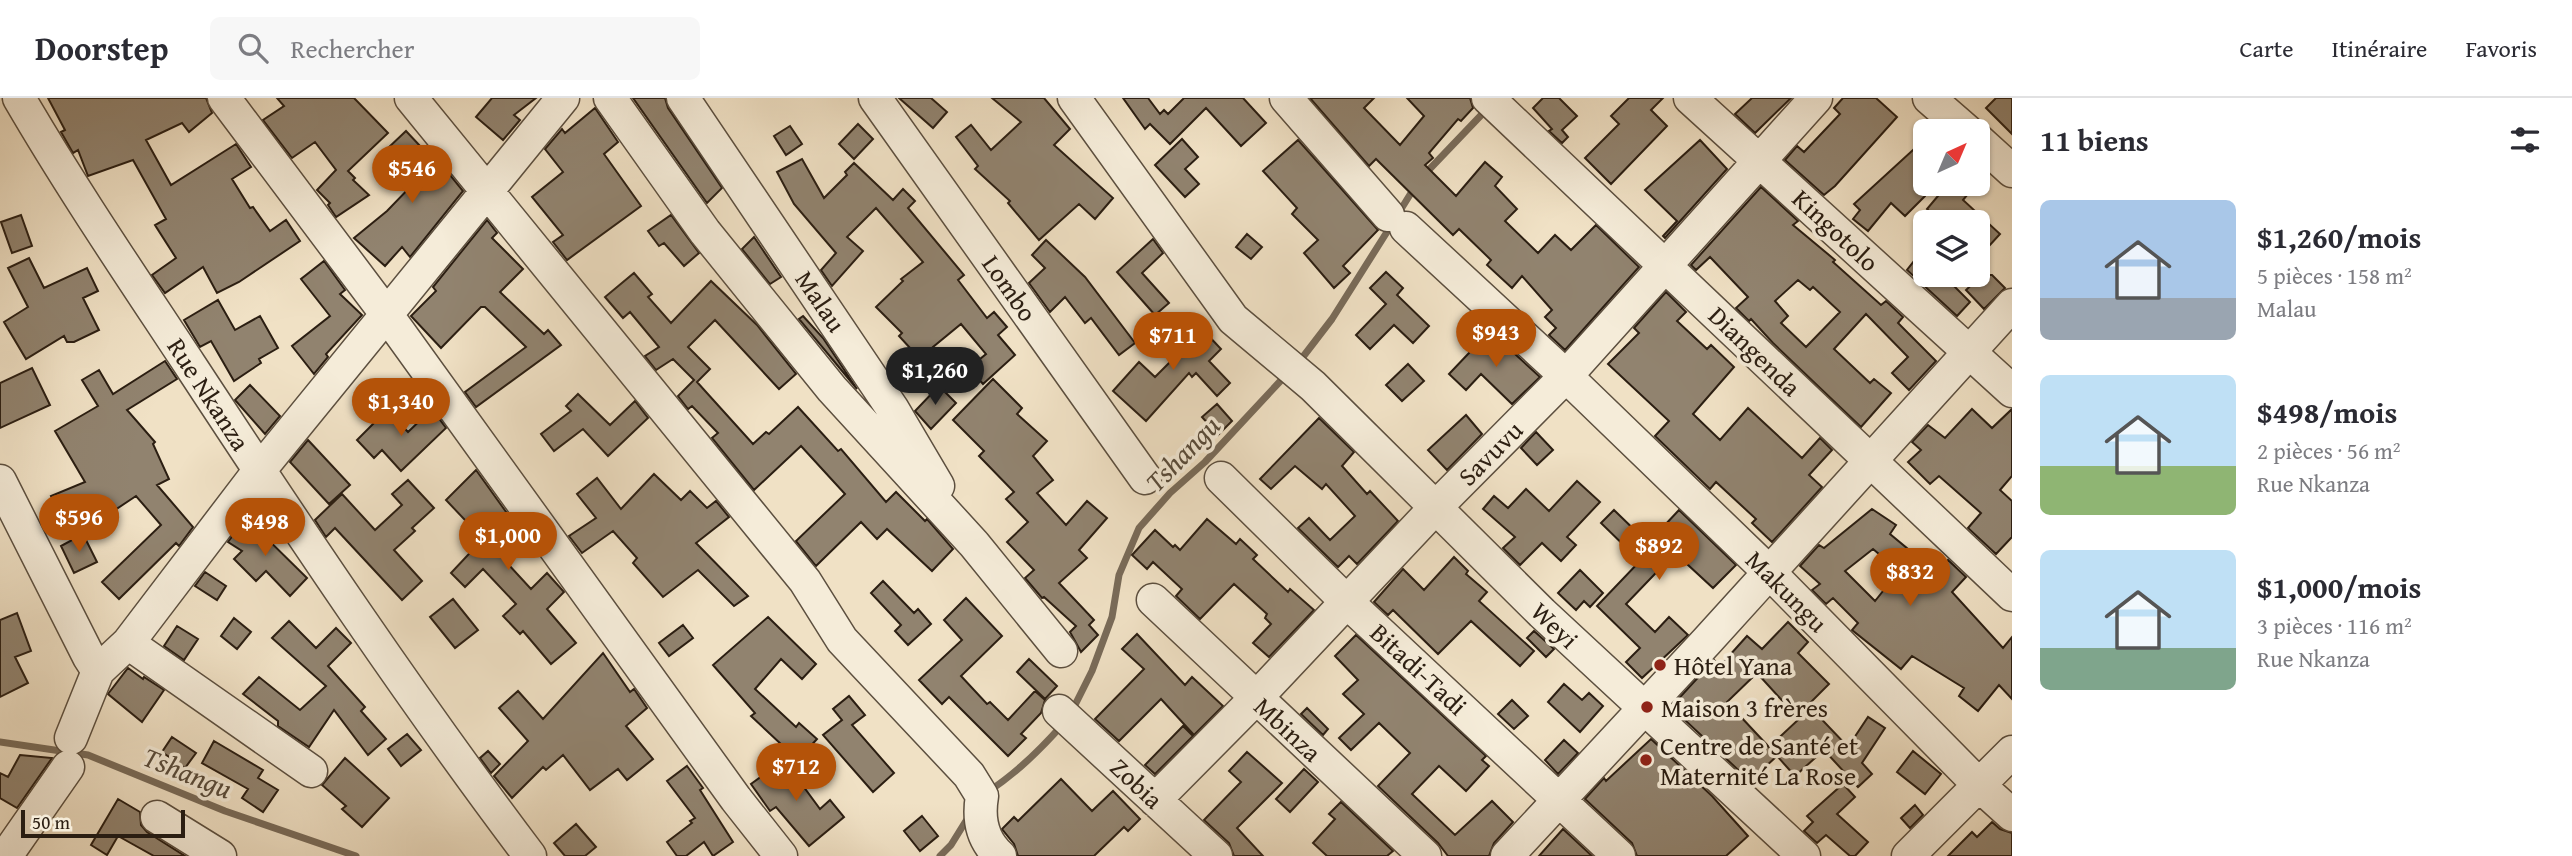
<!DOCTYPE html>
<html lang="fr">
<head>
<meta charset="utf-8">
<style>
  :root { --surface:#fff; --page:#f7f7f7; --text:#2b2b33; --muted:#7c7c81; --line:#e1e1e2; --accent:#b45309 }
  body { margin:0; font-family:"Gentium Book Plus",serif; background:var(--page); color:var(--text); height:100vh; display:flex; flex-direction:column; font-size:26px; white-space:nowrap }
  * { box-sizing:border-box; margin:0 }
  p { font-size:23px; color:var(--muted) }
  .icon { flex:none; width:38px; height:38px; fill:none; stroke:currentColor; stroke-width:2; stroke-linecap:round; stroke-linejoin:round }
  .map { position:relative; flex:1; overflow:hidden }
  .side { display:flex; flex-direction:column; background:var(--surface); width:560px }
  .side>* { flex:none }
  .needle { width:46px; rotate:44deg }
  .controls { position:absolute; left:1913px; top:21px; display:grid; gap:14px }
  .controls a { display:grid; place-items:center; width:77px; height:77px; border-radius:10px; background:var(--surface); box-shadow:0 2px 5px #0004; font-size:35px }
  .scale { position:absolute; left:21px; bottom:18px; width:164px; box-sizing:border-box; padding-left:7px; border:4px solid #2b1e12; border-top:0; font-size:19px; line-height:24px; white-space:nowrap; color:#2b1e12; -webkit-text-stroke:5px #f5ecd9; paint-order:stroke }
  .price { position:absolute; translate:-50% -60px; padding:0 16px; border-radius:24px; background:var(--accent); color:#fff; font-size:23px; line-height:46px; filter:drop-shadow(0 2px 4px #0008) }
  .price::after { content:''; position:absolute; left:50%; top:42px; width:21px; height:16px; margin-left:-10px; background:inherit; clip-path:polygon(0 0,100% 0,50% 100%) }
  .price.selected { background:#222; color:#fff }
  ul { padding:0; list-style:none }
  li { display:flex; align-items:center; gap:21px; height:175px; padding:0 28px }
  li span { display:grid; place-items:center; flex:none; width:196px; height:140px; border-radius:10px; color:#555 }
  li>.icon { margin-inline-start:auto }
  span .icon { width:84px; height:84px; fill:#fffc; stroke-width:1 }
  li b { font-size:30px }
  h2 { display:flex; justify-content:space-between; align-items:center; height:84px; padding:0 28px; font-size:30px }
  header { display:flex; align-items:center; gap:42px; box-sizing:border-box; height:98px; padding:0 35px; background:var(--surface); border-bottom:2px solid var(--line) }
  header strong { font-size:33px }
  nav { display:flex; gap:38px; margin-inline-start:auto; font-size:24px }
  .search { width:490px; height:63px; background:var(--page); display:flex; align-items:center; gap:18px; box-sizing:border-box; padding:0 24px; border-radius:10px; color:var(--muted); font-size:26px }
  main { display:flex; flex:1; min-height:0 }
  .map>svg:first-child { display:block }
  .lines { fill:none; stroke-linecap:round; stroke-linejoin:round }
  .stream { stroke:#796b59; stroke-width:7 }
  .building { fill:#91836f; stroke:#2b1e12; stroke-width:2; fill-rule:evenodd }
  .minor-casing { stroke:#5c4f3f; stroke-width:35 }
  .minor { stroke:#f5ecd9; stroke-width:32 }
  .poi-dot { fill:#8f2418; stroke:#f5ecd9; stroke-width:2.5 }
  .labels { text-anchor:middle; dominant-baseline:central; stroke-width:7; stroke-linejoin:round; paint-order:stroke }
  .street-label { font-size:26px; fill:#2b1e12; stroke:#f5ecd9 }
  .poi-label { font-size:26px; fill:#2b1e12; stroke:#f5ecd9; text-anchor:start }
  .water-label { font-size:28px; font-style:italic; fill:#584b3b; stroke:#f5ecd9 }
</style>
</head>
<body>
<header>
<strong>Doorstep</strong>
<div class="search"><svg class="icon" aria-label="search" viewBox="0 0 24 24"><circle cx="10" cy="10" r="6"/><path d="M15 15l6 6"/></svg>Rechercher</div>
<nav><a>Carte</a><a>Itinéraire</a><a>Favoris</a></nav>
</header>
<main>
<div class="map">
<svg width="2012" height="758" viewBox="0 0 2012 758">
  <rect width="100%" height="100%" fill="#f0e1c5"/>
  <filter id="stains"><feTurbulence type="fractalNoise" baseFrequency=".00286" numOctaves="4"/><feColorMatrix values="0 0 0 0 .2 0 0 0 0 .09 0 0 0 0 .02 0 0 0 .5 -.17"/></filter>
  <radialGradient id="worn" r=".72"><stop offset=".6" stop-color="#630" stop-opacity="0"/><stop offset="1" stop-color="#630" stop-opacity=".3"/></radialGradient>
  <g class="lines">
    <path class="stream" d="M1423,78L1487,11
      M1398,116L1416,87
      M1299,264L1332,221L1392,126
      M1072,613L1092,573L1112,519L1119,477L1139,430L1170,395L1205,364L1286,277
      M0,644L88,657L225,713L356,758
      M989,693C1018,674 1041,651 1063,626
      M940,758L951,747L969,718"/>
  </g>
  <path class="building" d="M48,0H206L212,15L189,34L182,25L146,42L171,87L236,46L251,69L232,81L250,110L253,109L270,133L286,122L300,143L239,184L217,195L203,169L165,195L152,177L176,160L155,127L166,121L133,62L88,78L78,52L73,55L61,34L65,32Z
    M277,0H354L388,35L348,73L355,80L353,82L369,97L336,119L328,107L330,105L317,92L336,72L315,44L292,60L263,22L284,8Z
    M492,0H536L514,17L520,22L503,42L476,19Z
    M633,0H665L668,10L722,90L707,105Z
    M899,0H931L947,14L933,30Z
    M992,0H1044L1070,31L1054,47L1113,100L1095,121L1079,106L1039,142L1008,105L1010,103L975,71L978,68L956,39L971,27L991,52L1021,24Z
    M1123,0H1148L1160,16L1164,12L1168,16L1184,0H1243L1266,25L1241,48L1206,10L1170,46L1150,26L1145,31Z
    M1310,0H1374L1364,10L1400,47L1424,18L1407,0H1470L1473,10L1461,23L1458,21L1429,55L1433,60L1425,67L1456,98L1485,64L1502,79L1495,88L1517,111L1505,123L1538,155L1555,137L1571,152L1596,127L1639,169L1565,252L1549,237L1556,230L1545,219L1552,212L1522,178L1512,190L1487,167L1491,162L1459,131L1453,137L1376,61L1369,68Z
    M1543,0H1559L1577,18L1562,32L1568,39L1562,45L1549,33L1552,31L1533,10Z
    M1629,0H1663L1651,12L1667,28L1611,86L1585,60L1619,26L1611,18Z
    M1752,0H1791L1755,35L1735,16Z
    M1843,0H1876L1897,19L1835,88L1824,97L1785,62L1797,48L1804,54L1840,16L1834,10Z
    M1996,0H2012V36L1986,10Z
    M595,10L618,44L604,56L641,108L567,162L553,144L563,137L532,99L563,74L545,51L562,31L565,35Z
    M858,26L873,41L854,61L839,46Z
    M790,28L802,46L786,57L774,38Z
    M406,33L435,64L438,62L463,93L410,159L402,149L385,168L354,140L387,113L417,82L388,50Z
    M1182,41L1198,59L1185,71L1199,86L1185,99L1155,67Z
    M1925,41V98L1905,118L1891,105L1868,133L1853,121L1860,112L1854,106Z
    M1298,42L1378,132L1343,168L1350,175L1334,190L1304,155L1318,142L1292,116L1297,110L1263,73Z
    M1700,42L1727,71L1665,140L1663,138L1677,123L1645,92Z
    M802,61L824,100L847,77L845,74L854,65L893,102L903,91L915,103L908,110L964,177L958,182L987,220L994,214L1007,229L998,237L1015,257L983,286L969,270L986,256L961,226L933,249L935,252L922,263L899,238L902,235L876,209L903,183L901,181L923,164L876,110L847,139L863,153L832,188L821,172L836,155L794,106L777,74Z
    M1948,86H1976L1963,102L2000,136L1978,160V124H1940L1927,111Z
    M1761,89L1798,123L1793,127L1835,162L1833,164L1881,207L1886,203L1903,219L1898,225L1936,263L1909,292L1892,275L1908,259L1866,216L1834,251L1870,285L1874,281L1891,295L1861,329L1773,245L1751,221L1749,223L1736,210L1748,199L1710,159L1696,172L1691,167ZM1798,182L1810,192L1813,189L1840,214L1806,249L1781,225L1788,218L1775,203Z
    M21,117L32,148L12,155L1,124Z
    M671,117L699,155L684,168L664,145L659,148L648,133Z
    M487,122L497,135L492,140L523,171L500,194L544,236L548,232L561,247L476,309L465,294L526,249L485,209H481L441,250L411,218L436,193L433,189Z
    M1247,136L1262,149L1251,161L1236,149Z
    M754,139L781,179L770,186L742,151Z
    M1153,141L1163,155L1142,175L1169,205L1155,217L1117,174Z
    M1046,142L1085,179L1135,245L1119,257L1091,220L1085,225L1065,199L1050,214L1029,185L1045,170L1032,157Z
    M1925,149V177H1943L1970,204L1957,218L1907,172Z
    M29,160L44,190L87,170L98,193L83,200L99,232L74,244H67L64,238L26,261L4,224L28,209L8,170Z
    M324,163L345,192L340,196L362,217L326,256L328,259L314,276L292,248L330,218L301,181Z
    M1386,174L1403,190L1397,197L1429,228L1413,245L1394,227L1370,251L1356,237L1386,206L1370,190Z
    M634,175L652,196L648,199L671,225L711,183L757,227L796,276L779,291L715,222L688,249L710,271L697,284L753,346L766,334L769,336L798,309L838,353L841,351L886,404L896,394L925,423L927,421L953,451L932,473L887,431L877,441L861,424L816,468L796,443L845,396L801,348L754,392L712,340L718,335L692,308L688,311L678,298L694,282L673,261L656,272L645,258L659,249L630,214L623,220L605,199Z
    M1982,177H1992L2005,190L1984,211L1966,192Z
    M1666,194L1686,214L1677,223L1707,251L1711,247L1734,269L1693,316L1720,342L1748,310L1802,360L1820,340L1832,352L1809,377L1822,389L1772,444L1752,425L1756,421L1716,384L1710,391L1655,338L1669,323L1608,266L1639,235L1634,230Z
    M218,202L235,232L260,218L278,250L259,261L261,265L234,283L211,243L200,249L184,222Z
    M803,218L823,240L857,291L799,221Z
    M1179,223L1196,238L1203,232L1221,251L1209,263L1230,285L1217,298L1196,275L1192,279L1189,275L1146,323L1113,293L1139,264L1155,279L1180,254L1164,239Z
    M1490,233L1540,279L1512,306L1481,276L1466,292L1449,276Z
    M165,263L177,281L127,312L155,344L153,346L169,381L157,387L193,429L179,448L176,445L119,501L102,484L161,427L136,398L109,416L107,412L66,430L51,398L85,384L55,333L98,308L82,282L99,272L113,296Z
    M1408,266L1424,283L1402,303L1386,287Z
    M32,270L50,307L0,330V285Z
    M993,281L1022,310L1017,316L1047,343L1033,358L1053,382L1037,395L1066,427L1087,403L1107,420L1079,452L1087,460L1059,485L1094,522L1089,527L1098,537L1081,554L1070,534L1076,528L1044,499L1042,500L1025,480L1034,472L1007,444L1028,424L1006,401L1014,394L979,358L984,353L953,322Z
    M250,287L280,318L265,336L235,302Z
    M939,288L956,305L931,331L915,313Z
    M578,296L610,327L635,303L648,320L608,358L583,331L554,353L541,336L571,313L566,308Z
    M1217,306L1232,323L1218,337L1202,319Z
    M432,311L446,330L401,373L382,352L374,360L357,342L387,312L408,334Z
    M1972,311L1992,330L2012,311V378L2000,392L2012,403V439L1996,456L1968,430L1981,415L1939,378L1930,386L1908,364L1921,352L1912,344L1928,327L1945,340Z
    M1466,317L1482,336L1447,372L1428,352Z
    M1319,320L1354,354L1342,368L1367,396L1370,393L1398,423L1357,466L1349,458L1338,469L1298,430L1309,420L1330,442L1355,418L1326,386L1322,391L1295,368L1271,391L1260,381Z
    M1536,334L1553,352L1537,367L1521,350Z
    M308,342L350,387L329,406L290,364Z
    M476,372L509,418L485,441L531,491L547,475L564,494L547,511L576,545L551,566L523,533L520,536L503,518L516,506L483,471L465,489L451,475L483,441L446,402Z
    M654,376L681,402L690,393L707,410L716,403L729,419L696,445L748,498L734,508L698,472L663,499L633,465L637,460L613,433L582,455L569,438L596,420L577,396L597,380L621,411Z
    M408,382L434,410L412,430L415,433L394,452L422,483L402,502L335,430L326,439L315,422L342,396L375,432L402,407L392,396Z
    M1577,383L1600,404L1567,439L1576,447L1561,463L1542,445L1520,467L1503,450L1515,439L1483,411L1494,398L1508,410L1526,391L1549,413Z
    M1872,411L1896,427L1890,436L1937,475L1948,462L1966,479L1952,494L2003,550L2012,539V601L1999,587L1978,613L1959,598L1964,590L1912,558L1901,571L1852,532L1858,525L1833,500L1826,506L1812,492L1820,486L1800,468L1819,447L1824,450ZM1873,451L1899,473L1875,503L1845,473Z
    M1614,412L1648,445L1679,412L1736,467L1713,490L1675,455L1626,506L1655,534L1669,519L1688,537L1642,580L1626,564L1640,550L1597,508L1640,463L1601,425Z
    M246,420L307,480L290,498L266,473L256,483L234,461L242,453L228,444Z
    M1207,421L1236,446L1240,441L1257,457L1253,461L1288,494L1290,491L1314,512L1269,559L1253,545L1271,526L1265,520L1267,516L1234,486L1200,521L1176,498L1182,491L1153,464L1147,471L1132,457L1155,432L1173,449L1175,447L1180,452Z
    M83,436L97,464L74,475L61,448Z
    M1454,459L1468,473L1466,476L1487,494L1479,503L1534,553L1520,568L1471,523L1438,556L1393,512L1388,517L1374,504L1403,471L1424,492Z
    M1580,472L1603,495L1590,509L1584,503L1576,512L1558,495Z
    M205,474L226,488L217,502L195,488Z
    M883,483L914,515L918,511L931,526L908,547L895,533L901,527L871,495Z
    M966,500L1002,538L961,578L987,606L990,604L1008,622L1035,593L1045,602L1041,615L1021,636L1026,640L1008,658L949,599L942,606L919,582L962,542L944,522Z
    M453,501L478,532L455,550L430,519Z
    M17,515L31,553L15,559L28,585L0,599V522Z
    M768,519L816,566L802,581L781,561L755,591L796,629L799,625L817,641L798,662L751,618L755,615L713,567Z
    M234,520L251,534L237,551L221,538Z
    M289,523L316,550L336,530L351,545L328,568L365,609L361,613L386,641L368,657L334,612L309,649L278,628V623L243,596L259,579L300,612L326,588L272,540Z
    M1788,524L1808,544L1798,555L1829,586L1808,607L1848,649L1868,619L1885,630L1862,665L1872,676L1858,689L1824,652L1795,678L1777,658L1750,683L1671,609L1714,562L1720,568L1747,538L1762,551ZM1757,575L1799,621L1769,649L1727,604Z
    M683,527L693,540L669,558L659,545Z
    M177,528L198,541L184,562L164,548Z
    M1534,533L1554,551L1546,559L1527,540Z
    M1137,536L1185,587L1192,579L1223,608L1194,637L1161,601L1119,643L1095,621L1144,571L1122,551Z
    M1356,537L1486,658L1482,662L1489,668L1466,693L1439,668L1412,696L1455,737L1492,703L1513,724L1494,745L1489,758H1448L1438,745L1378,688L1410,655L1379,625L1351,652L1339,640L1364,616L1343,596L1358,582L1335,558Z
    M603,555L630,594L634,591L647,610L626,628L653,661L627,682L618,671L590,692L563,657L546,672L543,669L512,700L494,678L528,643L499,610L518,593L543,621Z
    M1029,561L1057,588L1045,601L1017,574Z
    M128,570L143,581L144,579L164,592L142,624L108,596Z
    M1564,586L1582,602L1589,595L1603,608L1580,634L1548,604Z
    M849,598L865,617L852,627L894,675L873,694L823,637L842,622L833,611Z
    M1512,602L1528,618L1514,631L1498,616Z
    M1307,610L1328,631L1323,637L1301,616Z
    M1183,628L1193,638L1155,676L1145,667Z
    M407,636L421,652L401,668L388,651Z
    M172,639L196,655L185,670L162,654Z
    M1651,641L1712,698L1748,738L1726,758H1637L1632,745L1585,701L1604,680L1606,683Z
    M1564,642L1578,655L1558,676L1545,662Z
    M214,643L263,672L258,680L278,692L263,714L242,700L248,691L202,665Z
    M488,653L500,666L491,675L480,660Z
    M1913,653L1941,676L1925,696L1897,674Z
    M1247,654L1282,685L1237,730L1263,758H1234L1229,745L1204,722L1241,684L1229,673Z
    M20,657L52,660L17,710L0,700V675L8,679Z
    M345,660L389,700L362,729L342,711L346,708L322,687Z
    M784,662L820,711L830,702L844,719L809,748L776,709L770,713L751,686Z
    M687,668L703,690L700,692L733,744L713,758L704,744L686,758H677L667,744L692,725L690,723L695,720L667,683Z
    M1304,671L1318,684L1290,714L1276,701Z
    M1061,681L1092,713L1113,693L1140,721L1128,733L1124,729L1094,758H1018L1014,746L1002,731L1014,719L1018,723Z
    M1843,686L1855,699L1837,716L1868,744L1855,758H1850L1826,737L1817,745L1804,733L1813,724L1807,718Z
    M118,701L140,714L141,727L147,734L185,758H154L118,738L107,757L91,747Z
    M1341,704L1393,753L1387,758H1327L1313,745L1335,721L1329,716Z
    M1915,707L1923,717L1910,730L1901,720Z
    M922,718L938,738L920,753L904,733Z
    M1992,724L2000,731L2012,735V758H1948L1972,734L1977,739Z
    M576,726L596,749L585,758H565L554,745Z
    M1563,731L1592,758H1539Z"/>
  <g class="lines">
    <g class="minor-casing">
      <path id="minor" d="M19,0C72,91 132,179 190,267C299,433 410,599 530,758
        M224,0L387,217L736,701L781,758
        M411,0L805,483L842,542L969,677L982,698C978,721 982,742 1000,758
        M610,0L705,134L832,291L974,446L1061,553
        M683,0L892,310L938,388
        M875,0L1145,380
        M1074,0L1233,221L1313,288L1542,515L1804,758
        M1286,0L1388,117
        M1488,0L2012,497
        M1690,0L2012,293
        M1929,0L1967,33
        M1978,42L2012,73
        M1406,130L1566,278L1769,474L1980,688L2012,717
        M1221,380L1346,503L1619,758
        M0,383L89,559L98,573
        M1153,502L1425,758
        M128,545L311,673
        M1059,613L1216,758
        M71,640L98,573L128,545L259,373L563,0
        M1155,702L1256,600L1435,410L1566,278L1816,0
        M157,719L220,758
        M6,758L68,669
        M1507,758L1707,543L2012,207
        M1908,758L2012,654"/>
    </g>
    <use href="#minor" class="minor"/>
  </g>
  <g class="poi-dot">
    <circle cx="1660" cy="567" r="7"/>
    <circle cx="1647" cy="609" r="7"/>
    <circle cx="1646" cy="662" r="7"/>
  </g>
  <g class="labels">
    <g class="street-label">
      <text transform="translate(1836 132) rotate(43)">Kingotolo</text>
      <text transform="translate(1010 190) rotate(55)">Lombo</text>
      <text transform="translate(821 203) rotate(56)">Malau</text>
      <text transform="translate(1755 253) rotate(44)">Diangenda</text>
      <text transform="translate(209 296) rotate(57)">Rue Nkanza</text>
      <text transform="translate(1490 355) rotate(-45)">Savuvu</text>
      <text transform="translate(1787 493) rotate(45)">Makungu</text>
      <text transform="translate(1555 527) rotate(44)">Weyi</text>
      <text transform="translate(1419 571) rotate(43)">Bitadi-Tadi</text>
      <text transform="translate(1288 631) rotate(43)">Mbinza</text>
      <text transform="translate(1137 685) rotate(43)">Zobia</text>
    </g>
    <g class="poi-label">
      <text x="1674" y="567">Hôtel Yana</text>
      <text x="1661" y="609">Maison 3 frères</text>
      <text x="1660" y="647">Centre de Santé et<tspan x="1660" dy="30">Maternité La Rose</tspan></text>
    </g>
    <g class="water-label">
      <text transform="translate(1182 355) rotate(-46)">Tshangu</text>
      <text transform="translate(188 674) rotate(22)">Tshangu</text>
    </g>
  </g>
  <rect width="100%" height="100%" filter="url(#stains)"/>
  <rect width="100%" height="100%" fill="url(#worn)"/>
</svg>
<div class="controls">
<a><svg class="needle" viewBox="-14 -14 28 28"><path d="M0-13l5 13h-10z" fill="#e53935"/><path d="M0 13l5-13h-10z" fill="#7c7c81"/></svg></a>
<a><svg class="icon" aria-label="layers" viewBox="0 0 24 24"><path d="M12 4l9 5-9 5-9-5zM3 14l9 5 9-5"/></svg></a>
</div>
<div class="scale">50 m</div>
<b class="price" style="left:412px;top:107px">$546</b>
<b class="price" style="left:1496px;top:271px">$943</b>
<b class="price" style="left:1173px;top:274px">$711</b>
<b class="price selected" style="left:935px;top:309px">$1,260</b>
<b class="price" style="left:401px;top:340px">$1,340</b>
<b class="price" style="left:79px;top:456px">$596</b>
<b class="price" style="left:265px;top:460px">$498</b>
<b class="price" style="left:508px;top:474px">$1,000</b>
<b class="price" style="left:1659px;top:484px">$892</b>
<b class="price" style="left:1910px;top:510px">$832</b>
<b class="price" style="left:796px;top:705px">$712</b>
</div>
<section class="side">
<h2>11 biens<svg class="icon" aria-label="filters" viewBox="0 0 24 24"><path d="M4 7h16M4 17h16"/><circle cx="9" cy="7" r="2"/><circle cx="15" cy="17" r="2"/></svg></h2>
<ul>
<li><span style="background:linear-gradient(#a9c7e8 70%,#9aa5b1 0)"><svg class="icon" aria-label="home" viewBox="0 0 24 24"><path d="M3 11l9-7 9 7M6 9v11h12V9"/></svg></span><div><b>$1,260/mois</b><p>5 pièces · 158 m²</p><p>Malau</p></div></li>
<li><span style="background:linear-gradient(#bfe0f5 65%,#8fb573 0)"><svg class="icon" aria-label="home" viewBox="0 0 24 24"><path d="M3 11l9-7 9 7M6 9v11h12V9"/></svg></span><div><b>$498/mois</b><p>2 pièces · 56 m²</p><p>Rue Nkanza</p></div></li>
<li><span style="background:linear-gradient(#bfe0f5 70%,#7fa58c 0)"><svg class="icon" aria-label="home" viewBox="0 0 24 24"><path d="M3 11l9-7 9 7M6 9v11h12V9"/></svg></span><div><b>$1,000/mois</b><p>3 pièces · 116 m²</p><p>Rue Nkanza</p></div></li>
</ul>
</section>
</main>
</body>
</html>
